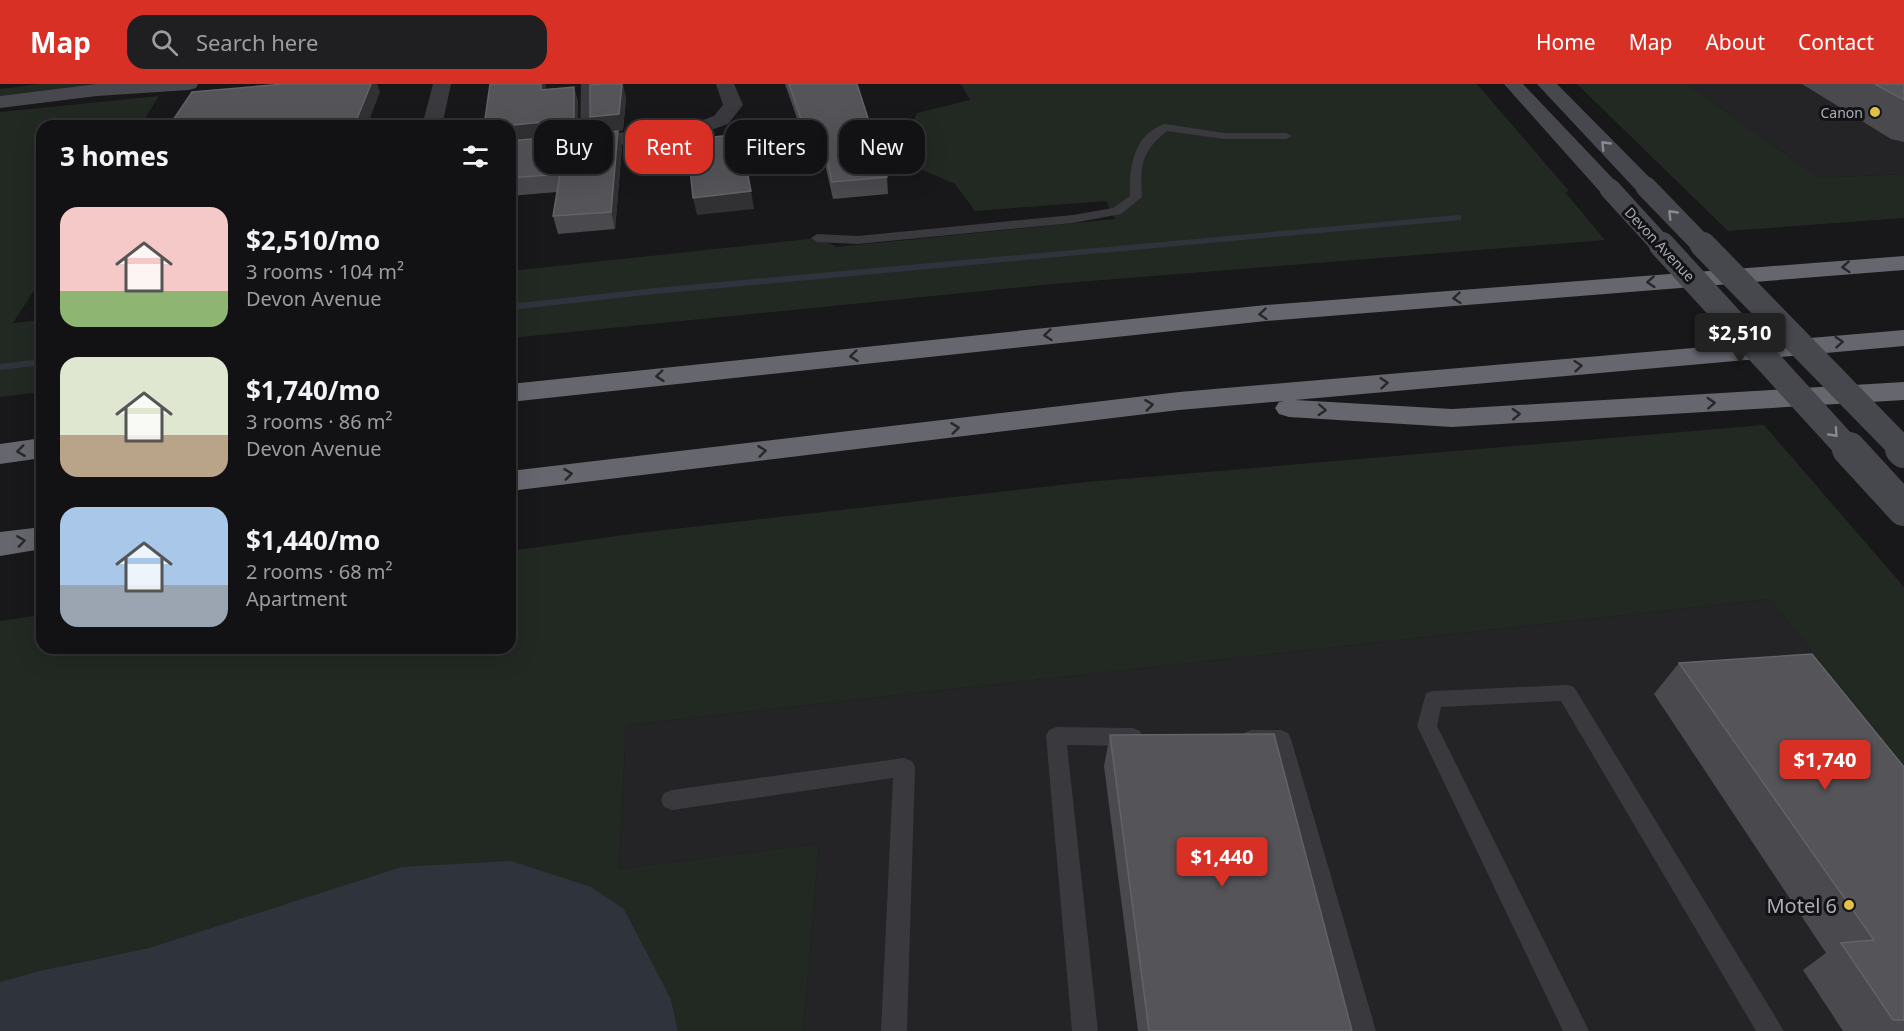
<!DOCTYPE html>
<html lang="en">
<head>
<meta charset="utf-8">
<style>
  :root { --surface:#121113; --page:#1f1f21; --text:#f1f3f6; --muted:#9c9da0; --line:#313133; --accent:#d93025 }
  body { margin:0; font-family:"Noto Sans",sans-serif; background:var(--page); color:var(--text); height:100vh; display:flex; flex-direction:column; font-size:22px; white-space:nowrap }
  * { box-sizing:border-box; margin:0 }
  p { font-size:20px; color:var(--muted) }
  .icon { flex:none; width:33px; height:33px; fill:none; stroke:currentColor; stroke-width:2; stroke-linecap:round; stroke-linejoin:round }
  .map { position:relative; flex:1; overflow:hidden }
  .side { position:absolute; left:36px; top:36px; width:480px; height:534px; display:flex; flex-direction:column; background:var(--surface); border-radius:18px; box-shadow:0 6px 24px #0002,0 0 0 2px var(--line) }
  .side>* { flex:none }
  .banner { position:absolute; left:534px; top:36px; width:570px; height:54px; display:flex; gap:12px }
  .price { position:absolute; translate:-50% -51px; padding:0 14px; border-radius:6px; background:var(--accent); color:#fff; font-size:20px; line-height:39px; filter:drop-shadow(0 2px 3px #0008) }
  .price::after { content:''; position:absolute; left:50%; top:36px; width:18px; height:14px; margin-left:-9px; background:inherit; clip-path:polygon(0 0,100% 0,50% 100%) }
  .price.current { background:#222; color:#fff }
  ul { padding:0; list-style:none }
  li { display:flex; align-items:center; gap:18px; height:150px; padding:0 24px }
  li span { display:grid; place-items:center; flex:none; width:168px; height:120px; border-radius:18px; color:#555 }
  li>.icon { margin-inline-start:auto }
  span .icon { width:72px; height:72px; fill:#fffc; stroke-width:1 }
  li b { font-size:26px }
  h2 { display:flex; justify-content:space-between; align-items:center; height:72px; padding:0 24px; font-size:26px }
  .tag { padding:0 21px; border-radius:18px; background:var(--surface); box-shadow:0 6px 24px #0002,0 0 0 2px var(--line); font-size:21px; line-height:54px }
  .tag.current { background:var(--accent); color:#fff }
  header { display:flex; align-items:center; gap:36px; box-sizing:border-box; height:84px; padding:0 30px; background:var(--accent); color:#fff }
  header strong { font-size:28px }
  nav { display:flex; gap:33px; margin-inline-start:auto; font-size:21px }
  .search { width:420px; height:54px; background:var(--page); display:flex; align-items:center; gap:15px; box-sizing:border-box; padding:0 21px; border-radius:18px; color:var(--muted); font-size:22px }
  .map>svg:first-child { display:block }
  .built { fill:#242426 }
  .green { fill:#222923 }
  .water { fill:#2f343c }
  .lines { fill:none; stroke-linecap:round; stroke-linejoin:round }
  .stream { fill:#2f343c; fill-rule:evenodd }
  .lane { fill:#39393e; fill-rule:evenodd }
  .street { fill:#39393e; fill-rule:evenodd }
  .secondary { fill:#47484e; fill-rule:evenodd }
  .highway { fill:#65666e; fill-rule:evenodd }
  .secondary-bridge-far2 { stroke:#47484e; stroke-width:21 }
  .secondary-bridge-far1 { stroke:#47484e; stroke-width:26 }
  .secondary-bridge { stroke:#47484e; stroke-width:34 }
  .wall { fill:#49494e }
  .shaded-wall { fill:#313134 }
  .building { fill:#545459; stroke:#626268; stroke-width:1.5 }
  .oneway { stroke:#888a93 }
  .oneway2 { stroke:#28272a }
  .poi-dot { fill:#e1c247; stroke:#131214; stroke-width:2 }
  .labels { text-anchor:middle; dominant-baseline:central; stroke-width:6; stroke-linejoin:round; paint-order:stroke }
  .far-poi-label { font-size:14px; fill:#abadb8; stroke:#131214; text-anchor:end }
  .far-street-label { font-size:14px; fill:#abadb8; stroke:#131214 }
  .near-poi-label { font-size:20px; fill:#abadb8; stroke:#131214; text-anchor:end }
</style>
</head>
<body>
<header>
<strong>Map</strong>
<div class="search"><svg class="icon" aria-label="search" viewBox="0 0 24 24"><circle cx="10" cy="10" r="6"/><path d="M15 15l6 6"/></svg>Search here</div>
<nav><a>Home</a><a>Map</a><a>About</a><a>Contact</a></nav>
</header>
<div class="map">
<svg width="1904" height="947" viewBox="0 0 1904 947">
  <rect width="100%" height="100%" fill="#181719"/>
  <path class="built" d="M1687,0H1904V90L1819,94Z
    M1770,515L1904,682V947H803L819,760L619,785L626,641Z"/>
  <path class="green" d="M39,0H103L0,12V5Z
    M961,0H1477L1569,107L1565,108L1605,156L1053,200L510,254V187L817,154L837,163L1115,135L1106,117L975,127L955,100L922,86L904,58L917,29L970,16Z
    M1577,0H1687L1819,94L1904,90V134L1728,147Z
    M159,12L140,42H42V194L13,239L42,236V308L0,313V28Z
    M1764,341L1904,503V682L1770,515L626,641L619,785L819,760L803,947H678L671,915L624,825L401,783L149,864L39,887L0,898V537L42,531V564H510V467L638,449L1087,398Z"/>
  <path class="water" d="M511,777L591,803L624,825L671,915L678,947H0V898L39,887L149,864L401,783Z"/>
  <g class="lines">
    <path class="stream" d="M1458,131L1461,132V136L655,210L510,226V220L655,204Z
      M42,275V281L0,286V280Z"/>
    <path class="lane" d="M581,0H591L592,59L586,62L580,59Z
      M1165,40L1224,49H1286L1292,52L1286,55H1224L1167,47C1141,68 1140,81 1142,113L1121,130L1073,139L858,160L817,158L811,154L817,150L858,152L1073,131L1113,124L1130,112C1129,84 1133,50 1165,40Z
      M1567,601L1574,603L1784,947H1756L1561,617L1441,623L1437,642L1589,947H1563L1417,642L1426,609L1433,607Z
      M1056,643L1133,644L1140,647L1143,653L1140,659L1133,662L1067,661L1098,947H1072L1046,652L1049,646Z
      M1251,646H1281L1288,649L1291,655L1376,947H1350L1273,664H1251L1244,661L1241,655L1244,649Z
      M904,674L912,677L915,683L907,947H881L893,694L672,726L664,723L661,716L664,709L672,706Z"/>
    <path class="street" d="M433,0H451L442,42H422Z
      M716,0H734L743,21L728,40L689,54L510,72V60L686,42L714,32L723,21Z"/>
    <path class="secondary" d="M97,0H198L196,4L189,6L97,12L0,24V12Z
      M1504,0H1523L1618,100L1621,105L1618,110L1610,112L1602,110Z
      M1537,0H1557L1654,98L1657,103L1654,108L1646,110L1638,108Z"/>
    <path class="highway" d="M1904,172V186L1266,237L510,318V300L1266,221Z
      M1904,246V262L1295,316L1452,325L1904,298V316L1452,343L1289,333L1279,330L1275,324L1279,318L1284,317L1179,326L510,407V387L1179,308Z
      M42,354V374L0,380V360Z
      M42,443V465L0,472V448Z"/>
    <path class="secondary-bridge-far2" d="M1646,103L1704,163
      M1610,105L1663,163"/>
    <path class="secondary-bridge-far1" d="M1662,161L1850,367
      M1703,161L1904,367"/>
    <path class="secondary-bridge" d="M1849,365L1904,425
      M1902,365L1904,367"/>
  </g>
  <path class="wall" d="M785,0H857L887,93L888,110L833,115L824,76L812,77Z
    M1802,0H1904V58L1891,55Z
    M574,3L578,18V50L594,49L590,33L626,14L623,46L618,47L622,63L615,145L558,150L553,132L557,108L510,112V42L546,5Z
    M1679,579L1904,683V947H1843L1803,886L1826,869L1654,610Z
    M1110,651L1352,947H1138L1104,682Z"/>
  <path class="shaded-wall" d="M371,0H377L380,8L367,42H354Z
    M541,0H546L545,22L541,6Z
    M623,0L626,14L623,46L618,47L622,63L615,145L590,33Z
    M574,3L578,18V51L510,58V42H504Z
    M823,59L824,76L812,77L810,61Z
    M751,107L754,125L697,131L693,114Z"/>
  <path class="building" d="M284,0H371L354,42H169L192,8Z
    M490,0H541V6L574,3V35L504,42H484Z
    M604,0H622L619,30L590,33V1Z
    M789,0H857L887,93L832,98L823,59L810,61Z
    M1875,0H1904V16Z
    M618,47L611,128L553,132L560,90L510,94V57Z
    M740,50L751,107L693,114L687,56Z
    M1812,570L1904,683V936H1893L1841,859L1874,856L1679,579Z
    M1274,650L1352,947H1149L1110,651Z"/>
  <defs><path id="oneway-chevron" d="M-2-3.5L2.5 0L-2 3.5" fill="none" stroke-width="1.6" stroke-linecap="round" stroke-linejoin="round" transform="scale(1.5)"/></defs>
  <g class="oneway">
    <use href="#oneway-chevron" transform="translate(1605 61) rotate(-134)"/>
    <use href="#oneway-chevron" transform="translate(1672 130) rotate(-134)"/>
    <use href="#oneway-chevron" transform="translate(1834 349) rotate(47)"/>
  </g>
  <g class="oneway2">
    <use href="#oneway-chevron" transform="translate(1846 183) rotate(176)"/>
    <use href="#oneway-chevron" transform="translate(1651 198) rotate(176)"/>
    <use href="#oneway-chevron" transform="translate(1457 214) rotate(175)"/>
    <use href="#oneway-chevron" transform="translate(1263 230) rotate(175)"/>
    <use href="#oneway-chevron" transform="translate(1048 251) rotate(174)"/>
    <use href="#oneway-chevron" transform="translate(1839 258) rotate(-4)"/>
    <use href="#oneway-chevron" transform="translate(854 272) rotate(174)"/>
    <use href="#oneway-chevron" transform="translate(1578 282) rotate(-5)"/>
    <use href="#oneway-chevron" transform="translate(660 292) rotate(174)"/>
    <use href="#oneway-chevron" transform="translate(1384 299) rotate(-5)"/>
    <use href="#oneway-chevron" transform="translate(1711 319) rotate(-3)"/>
    <use href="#oneway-chevron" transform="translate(1149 321) rotate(-7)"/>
    <use href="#oneway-chevron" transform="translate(1322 326) rotate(3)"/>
    <use href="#oneway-chevron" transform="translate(1516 330) rotate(-3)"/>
    <use href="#oneway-chevron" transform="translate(955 344) rotate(-7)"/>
    <use href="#oneway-chevron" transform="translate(21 367) rotate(173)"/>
    <use href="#oneway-chevron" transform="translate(762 367) rotate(-7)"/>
    <use href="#oneway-chevron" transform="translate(568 390) rotate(-7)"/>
    <use href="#oneway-chevron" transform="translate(21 457) rotate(-8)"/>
  </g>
  <g class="poi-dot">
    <circle cx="1875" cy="28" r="6"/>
    <circle cx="1849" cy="821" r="6"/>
  </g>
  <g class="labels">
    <g class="far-poi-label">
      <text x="1863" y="28">Canon</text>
    </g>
    <g class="far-street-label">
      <text transform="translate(1660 160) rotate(47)">Devon Avenue</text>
    </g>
    <g class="near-poi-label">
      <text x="1837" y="821">Motel 6</text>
    </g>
  </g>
</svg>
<b class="price current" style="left:1740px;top:280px">$2,510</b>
<b class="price" style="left:1825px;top:707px">$1,740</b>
<b class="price" style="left:1222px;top:804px">$1,440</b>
<div class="banner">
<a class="tag">Buy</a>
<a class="tag current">Rent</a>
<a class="tag">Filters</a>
<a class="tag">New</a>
</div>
<section class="side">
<h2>3 homes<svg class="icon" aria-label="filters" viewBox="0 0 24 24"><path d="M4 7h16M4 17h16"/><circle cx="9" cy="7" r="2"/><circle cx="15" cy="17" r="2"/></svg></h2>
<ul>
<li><span style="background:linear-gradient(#f6c9c9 70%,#8fb573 0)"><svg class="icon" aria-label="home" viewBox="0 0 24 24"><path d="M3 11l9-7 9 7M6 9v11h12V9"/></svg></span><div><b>$2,510/mo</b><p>3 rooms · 104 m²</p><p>Devon Avenue</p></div></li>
<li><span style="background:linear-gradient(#dfe7d0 65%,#b9a48a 0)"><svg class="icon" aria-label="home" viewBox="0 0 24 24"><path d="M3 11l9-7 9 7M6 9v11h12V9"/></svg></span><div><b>$1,740/mo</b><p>3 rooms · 86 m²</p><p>Devon Avenue</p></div></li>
<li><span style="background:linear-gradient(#a9c7e8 65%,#9aa5b1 0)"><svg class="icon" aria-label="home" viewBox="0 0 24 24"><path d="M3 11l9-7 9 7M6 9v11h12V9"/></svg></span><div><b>$1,440/mo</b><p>2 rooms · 68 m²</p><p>Apartment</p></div></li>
</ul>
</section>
</div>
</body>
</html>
